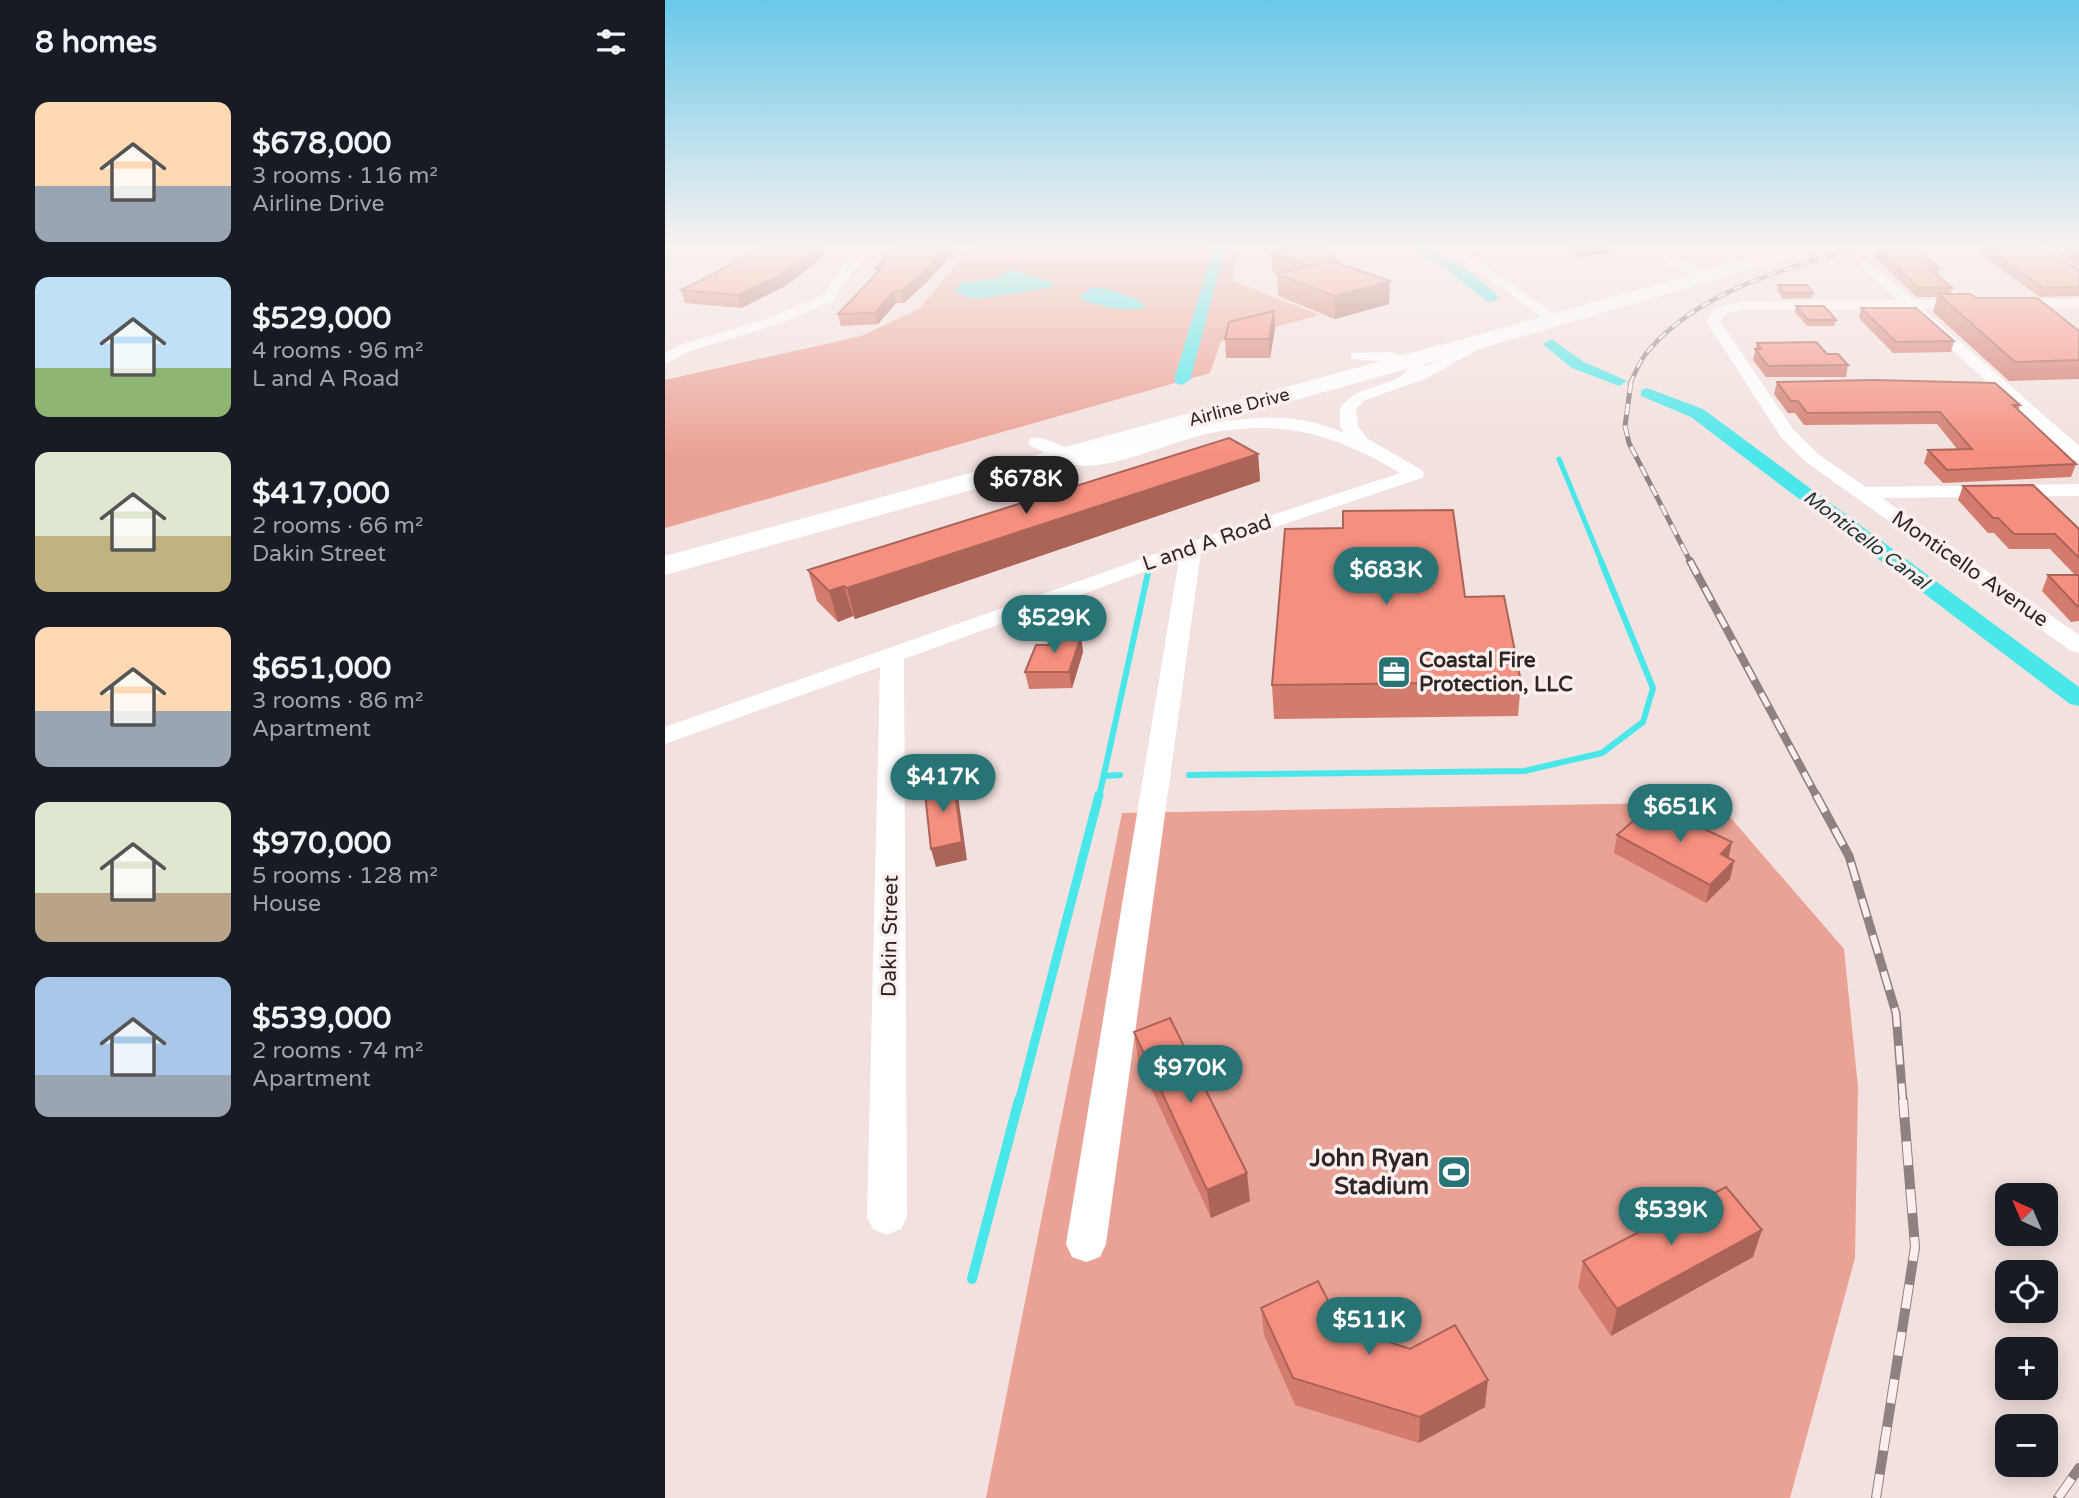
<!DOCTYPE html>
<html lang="en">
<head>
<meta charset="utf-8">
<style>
  :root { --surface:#171b24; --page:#20242c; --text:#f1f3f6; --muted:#9ea1a6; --accent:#287374 }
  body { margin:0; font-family:"Varela Round",sans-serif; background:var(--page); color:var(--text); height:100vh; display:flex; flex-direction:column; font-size:26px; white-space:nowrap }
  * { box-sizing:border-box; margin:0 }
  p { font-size:23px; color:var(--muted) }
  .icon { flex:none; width:38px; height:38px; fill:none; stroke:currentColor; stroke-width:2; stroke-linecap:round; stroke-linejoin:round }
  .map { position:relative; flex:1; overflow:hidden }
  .sheet { display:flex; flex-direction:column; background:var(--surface); width:665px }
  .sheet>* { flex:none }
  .needle { width:46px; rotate:316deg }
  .tools { position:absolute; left:1330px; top:1183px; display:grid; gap:14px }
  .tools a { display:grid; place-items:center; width:63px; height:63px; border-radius:14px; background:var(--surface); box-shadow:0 4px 18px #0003; font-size:35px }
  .price { position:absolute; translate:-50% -60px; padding:0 16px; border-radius:24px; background:var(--accent); color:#fff; font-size:23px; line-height:46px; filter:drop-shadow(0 2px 4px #0008) }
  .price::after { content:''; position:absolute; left:50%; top:42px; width:21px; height:16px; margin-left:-10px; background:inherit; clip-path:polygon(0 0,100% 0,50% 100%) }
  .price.current { background:#222; color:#fff }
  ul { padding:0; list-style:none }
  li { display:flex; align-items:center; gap:21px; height:175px; padding:0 35px }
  li span { display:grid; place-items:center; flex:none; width:196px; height:140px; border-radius:14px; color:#555 }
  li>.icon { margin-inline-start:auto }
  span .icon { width:84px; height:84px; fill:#fffc; stroke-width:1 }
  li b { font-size:30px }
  h2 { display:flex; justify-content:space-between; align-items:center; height:84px; padding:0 35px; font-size:30px }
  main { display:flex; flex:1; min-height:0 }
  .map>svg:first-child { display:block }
  .green { fill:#eba296 }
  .water { fill:#4ae7ea }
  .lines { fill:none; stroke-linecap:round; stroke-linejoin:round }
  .stream-far3 { stroke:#4ae7ea; stroke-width:5 }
  .stream-far2 { stroke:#4ae7ea; stroke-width:6 }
  .stream-far1 { stroke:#4ae7ea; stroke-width:9 }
  .stream { stroke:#4ae7ea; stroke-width:10 }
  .canal { fill:#4ae7ea; fill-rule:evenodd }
  .minor { fill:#fff; fill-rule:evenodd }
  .highway { fill:#fff; fill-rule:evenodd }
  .rail-far4-casing { stroke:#8e8280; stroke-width:4.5 }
  .rail-far3-casing { stroke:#8e8280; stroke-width:5 }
  .rail-far2-casing { stroke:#8e8280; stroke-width:8 }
  .rail-far1-casing { stroke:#8e8280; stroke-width:9 }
  .rail-casing { stroke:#8e8280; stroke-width:10 }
  .rail-far4 { stroke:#fdefed; stroke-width:2.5; stroke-dasharray:9; stroke-linecap:butt }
  .rail-far3 { stroke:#fdefed; stroke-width:3.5; stroke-dasharray:11; stroke-linecap:butt }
  .rail-far2 { stroke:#fdefed; stroke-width:5; stroke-dasharray:15; stroke-linecap:butt }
  .rail-far1 { stroke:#fdefed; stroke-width:6; stroke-dasharray:19; stroke-linecap:butt }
  .rail { stroke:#fdefed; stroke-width:8; stroke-dasharray:24; stroke-linecap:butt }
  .wall { fill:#d37b6d }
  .shaded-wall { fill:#ac6459 }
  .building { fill:#f58f7f; stroke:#ac6459; stroke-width:2 }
  .labels { text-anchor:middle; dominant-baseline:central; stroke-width:7; stroke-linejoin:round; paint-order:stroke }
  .far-street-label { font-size:18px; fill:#2e2726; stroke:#fdefed }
  .far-water-label { font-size:19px; font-style:italic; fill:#1a3334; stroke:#fdefed }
  .street-label { font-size:21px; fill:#2e2726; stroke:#fdefed }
  .poi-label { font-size:21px; font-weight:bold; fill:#2e2726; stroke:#fdefed; text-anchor:start }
  .near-poi-label { font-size:24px; font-weight:bold; fill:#2e2726; stroke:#fdefed; text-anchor:end }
</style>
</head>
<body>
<main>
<section class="sheet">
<h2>8 homes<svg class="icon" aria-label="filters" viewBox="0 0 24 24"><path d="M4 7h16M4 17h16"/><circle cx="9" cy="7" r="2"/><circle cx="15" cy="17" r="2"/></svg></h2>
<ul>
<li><span style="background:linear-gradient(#ffd9b3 60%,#9aa5b1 0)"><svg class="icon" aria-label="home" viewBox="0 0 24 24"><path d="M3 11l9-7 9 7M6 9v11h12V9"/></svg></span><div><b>$678,000</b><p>3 rooms · 116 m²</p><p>Airline Drive</p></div></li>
<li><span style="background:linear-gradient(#bfe0f5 65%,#8fb573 0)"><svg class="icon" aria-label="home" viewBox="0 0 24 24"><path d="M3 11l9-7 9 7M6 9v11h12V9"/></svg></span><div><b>$529,000</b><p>4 rooms · 96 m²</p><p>L and A Road</p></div></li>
<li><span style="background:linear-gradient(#dfe7d0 60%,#c2b280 0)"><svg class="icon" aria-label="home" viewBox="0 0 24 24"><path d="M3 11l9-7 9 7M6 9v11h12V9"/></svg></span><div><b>$417,000</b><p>2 rooms · 66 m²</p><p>Dakin Street</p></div></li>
<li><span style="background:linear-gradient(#ffd9b3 60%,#9aa5b1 0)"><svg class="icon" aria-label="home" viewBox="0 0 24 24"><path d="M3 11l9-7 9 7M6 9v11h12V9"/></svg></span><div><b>$651,000</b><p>3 rooms · 86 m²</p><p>Apartment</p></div></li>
<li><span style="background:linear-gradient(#dfe7d0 65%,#b9a48a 0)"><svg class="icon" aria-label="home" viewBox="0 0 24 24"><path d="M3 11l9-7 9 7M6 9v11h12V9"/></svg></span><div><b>$970,000</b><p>5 rooms · 128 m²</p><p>House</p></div></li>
<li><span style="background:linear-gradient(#a9c7e8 70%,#9aa5b1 0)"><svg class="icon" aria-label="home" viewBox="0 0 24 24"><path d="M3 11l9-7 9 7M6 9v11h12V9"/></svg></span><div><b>$539,000</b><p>2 rooms · 74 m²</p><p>Apartment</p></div></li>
</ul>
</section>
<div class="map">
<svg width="1414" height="1498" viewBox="0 0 1414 1498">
  <rect width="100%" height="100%" fill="#f2e1de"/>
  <path class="green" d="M307,246H574L568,281L655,315L556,341L545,373L0,528V380L196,336L254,309Z
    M1052,802L1179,949L1193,1087L1190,1258L1125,1498H321L457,813Z"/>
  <path class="water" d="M349,270L386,282L389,287L317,298H302L290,290L297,282L335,278L338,276L336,272Z
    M438,287L475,301L480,309H451L416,300V295L427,288Z"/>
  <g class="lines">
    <path class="stream-far3" d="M894,459L937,563"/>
    <path class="stream-far2" d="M524,775L859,771L937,753L978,722L988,688L936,561
      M439,776L455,775
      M434,797L483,573"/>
    <path class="stream-far1" d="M354,1102L434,795"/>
    <path class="stream" d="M307,1279L354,1100"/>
    <path class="canal" d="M549,246H561L525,380L517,385L511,383L509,380Z
      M742,246C769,244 817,278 835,299L823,302L779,268Z
      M886,339L919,362L962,381L954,386L907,368L881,347L878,344Z
      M982,388L1038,409L1414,687V706L1405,704L1026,417L976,396V390Z"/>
    <path class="minor" d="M199,246H212L189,270L168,301L117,323L25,351L0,364V353L15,345L107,317L158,295L179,264Z
      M779,246H861L855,250L800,251L897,320L895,323H885Z
      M985,246H998L1016,260L1052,276L1045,280L1006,266Z
      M1199,259L1249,300L1309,301V307L1304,308L1258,309L1414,446V461L1408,460L1242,309L1077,310L1062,313L1055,321L1128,429L1153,454L1201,487L1414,484V496L1217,498L1414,635V653L1406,651L1141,462L1116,437L1041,321L1052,307L1077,302L1233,300L1194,266V260Z
      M1414,299V307L1346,308L1339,304L1346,300Z
      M816,337L824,342L821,345L760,379L700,400L691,409L693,426L703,439L757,470L759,474L757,478L536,552L441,1244L435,1257L421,1262L407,1257L401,1244L514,559L239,659L242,1217L236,1229L222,1235L208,1229L202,1217L215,667L0,744V727L519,544L735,473C673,436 624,420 551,432C509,439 450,471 410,465C395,464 379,452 366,446L363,442L366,438C382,434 406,455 429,455C496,436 566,410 637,420C651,422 665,428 679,432L675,427V408C694,382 727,390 744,368L725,362L686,359V353L727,352L762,366Z"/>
    <path class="highway" d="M1128,246H1156L1153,250L828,345L0,575V556L812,335Z"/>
    <g class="rail-far4-casing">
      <path id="rail-far4" d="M965,384C970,373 975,360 983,351C1036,289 1124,268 1199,246"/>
    </g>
    <g class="rail-far3-casing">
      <path id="rail-far3" d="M966,382L960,426L964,443L1026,563"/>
    </g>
    <g class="rail-far2-casing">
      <path id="rail-far2" d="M1025,561L1152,797"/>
    </g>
    <g class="rail-far1-casing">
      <path id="rail-far1" d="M1151,795L1184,856L1231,1013L1238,1102"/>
    </g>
    <g class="rail-casing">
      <path id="rail" d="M1211,1498L1250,1247L1238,1100
        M1393,1498L1414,1468"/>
    </g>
    <use href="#rail-far4" class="rail-far4"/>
    <use href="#rail-far3" class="rail-far3"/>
    <use href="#rail-far2" class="rail-far2"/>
    <use href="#rail-far1" class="rail-far1"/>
    <use href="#rail" class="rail"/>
  </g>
  <path class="wall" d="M96,246H159L160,252L158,253L159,256L122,285L76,308L20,303L16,290L49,274Z
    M611,246H660L673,263L724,304L670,319L613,296L612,274L607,272L606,253L615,250Z
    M899,246H946L945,253L912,257Z
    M1316,246H1375L1414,270V296L1375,297L1314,253Z
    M1381,246H1414V267Z
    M1212,249L1274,268L1272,276L1287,288L1285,294L1311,298L1414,331V379L1344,381L1268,312L1272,297H1252L1210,258Z
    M224,254L263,281L239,303H231L213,324L176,326L173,314L212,274L211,268Z
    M1113,285L1148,293L1147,298L1118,299L1112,291Z
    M1131,306L1171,320L1169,326H1142L1130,312Z
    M1196,308L1289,341L1286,352L1228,353L1194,318Z
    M610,328L605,358H561L560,339Z
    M1092,343L1162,354L1183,365L1181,377H1101L1088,360Z
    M1112,382L1355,405L1353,411L1411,464L1406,477L1278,483L1259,463L1263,450H1293L1272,424L1139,425L1130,413H1123L1109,394Z
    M593,454L595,481L190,619L188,616L173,622L152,601L143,570Z
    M1298,486L1414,529V621L1406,622L1377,591L1383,575H1410L1385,549H1344L1329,533H1323L1293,500Z
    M800,597L856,682L853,716L609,719L607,685Z
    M416,636L418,652L407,688L364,689L360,672L385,645Z
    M952,835L1064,858L1069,861L1065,879L1041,903L949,853Z
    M469,1032L585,1201L546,1218L473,1060Z
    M1088,1257L946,1336L913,1288L918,1261Z
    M596,1308L676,1326L820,1407L754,1443L630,1405L599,1335Z"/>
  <path class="shaded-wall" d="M18,246H44L19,248Z
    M153,246H159L160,252L158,253L159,256L122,285L76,308L73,295Z
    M282,246H294L263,281L239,303L236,291Z
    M929,246H946L945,253L912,257L913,247Z
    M725,281L724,304L670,319V296Z
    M229,291L231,303L213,324L210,313Z
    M609,311L610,328L605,358L604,339Z
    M593,454L595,481L190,619L182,588Z
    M179,586L188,616L173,622L164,591Z
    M416,636L418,652L407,688L404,672Z
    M288,778L293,796L302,860L271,867L266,849Z
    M1067,842L1063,860L1056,854Z
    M1069,861L1065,879L1041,903L1045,885Z
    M582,1173L585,1201L546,1218L542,1190Z
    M1097,1230L1088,1257L946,1336L952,1309Z
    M823,1380L820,1407L754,1443L755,1417Z"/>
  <path class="building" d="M96,246H154L118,273L73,295L16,290L49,274Z
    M232,246H282L261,270L236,291H229L210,313L173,314L217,268H211Z
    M625,246H660L673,261L669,262L666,261L643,266L606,253L627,248Z
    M1317,246H1375L1414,270V287L1378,288Z
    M1397,246H1414V257Z
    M1212,249H1252L1274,268H1264L1287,288H1254Z
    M666,261L725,281L670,296L612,274Z
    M1113,285H1142L1148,293H1119Z
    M1273,294H1305L1311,298H1372L1414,331V360L1350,362Z
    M1131,306H1159L1171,320H1143Z
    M1196,308H1251L1289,341L1231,342Z
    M609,311L604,339H560L564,322Z
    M1151,342L1162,354H1173L1183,365L1103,366L1090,349H1096L1092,343Z
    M1209,380L1330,383L1355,405H1348L1411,464L1282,470L1263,450L1307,449L1275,412L1142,413L1133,401H1126L1112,382Z
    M564,438L593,454L182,588L179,586L164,591L143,570Z
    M1368,485L1414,529V558L1390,534H1349L1333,518H1328L1298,486Z
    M788,510L800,597L839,596L856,682L607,685L620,529L678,528V511Z
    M1383,575H1414V606H1412Z
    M388,636H416L404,672H360L371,645H385Z
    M288,778L297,842L266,849L259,784Z
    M991,806L1067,842L1056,854L1069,861L1045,885L952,835L977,813L982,815Z
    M505,1018L582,1173L542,1190L469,1032Z
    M1061,1187L1097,1230L952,1309L918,1261Z
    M653,1281L676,1326L745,1349L790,1325L823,1380L755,1417L628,1378L596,1308Z"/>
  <linearGradient id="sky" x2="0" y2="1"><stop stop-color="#69c8e9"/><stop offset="0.54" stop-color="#f9f2f0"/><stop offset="1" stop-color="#f9f2f0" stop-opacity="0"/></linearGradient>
  <rect width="1414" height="455" fill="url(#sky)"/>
  <defs>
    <g id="office-square" transform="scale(1.75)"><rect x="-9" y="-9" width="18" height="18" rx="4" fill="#287374" stroke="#fdefed"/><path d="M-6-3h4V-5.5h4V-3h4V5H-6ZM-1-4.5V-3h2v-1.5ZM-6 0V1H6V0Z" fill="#fff"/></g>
    <g id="stadium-square" transform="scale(1.75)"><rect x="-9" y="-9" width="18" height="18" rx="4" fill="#287374" stroke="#fdefed"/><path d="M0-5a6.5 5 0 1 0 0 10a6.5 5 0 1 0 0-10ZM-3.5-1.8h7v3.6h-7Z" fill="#fff"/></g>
  </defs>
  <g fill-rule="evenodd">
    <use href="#office-square" x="729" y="672"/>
    <use href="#stadium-square" x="789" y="1172"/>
  </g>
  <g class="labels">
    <g class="far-street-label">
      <text transform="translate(574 407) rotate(-15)">Airline Drive</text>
    </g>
    <g class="far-water-label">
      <text transform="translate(1201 540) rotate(37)">Monticello Canal</text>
    </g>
    <g class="street-label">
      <text transform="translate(542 543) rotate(-19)">L and A Road</text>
      <text transform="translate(1305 569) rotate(35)">Monticello Avenue</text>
      <text transform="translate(225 936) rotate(-89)">Dakin Street</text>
    </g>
    <g class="poi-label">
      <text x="754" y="660">Coastal Fire<tspan x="754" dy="24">Protection, LLC</tspan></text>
    </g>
    <g class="near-poi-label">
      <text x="764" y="1158">John Ryan<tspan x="764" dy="28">Stadium</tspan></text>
    </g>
  </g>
</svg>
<div class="tools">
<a><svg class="needle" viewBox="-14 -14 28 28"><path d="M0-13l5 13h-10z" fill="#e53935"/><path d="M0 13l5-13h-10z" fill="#9ea1a6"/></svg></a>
<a><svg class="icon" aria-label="locate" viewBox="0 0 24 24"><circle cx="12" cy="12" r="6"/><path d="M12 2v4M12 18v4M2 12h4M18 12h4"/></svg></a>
<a>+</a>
<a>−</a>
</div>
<b class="price current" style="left:361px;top:516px">$678K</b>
<b class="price" style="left:721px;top:607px">$683K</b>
<b class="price" style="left:389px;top:655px">$529K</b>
<b class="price" style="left:278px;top:814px">$417K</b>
<b class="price" style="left:1015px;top:844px">$651K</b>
<b class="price" style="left:525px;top:1105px">$970K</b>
<b class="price" style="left:1006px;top:1247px">$539K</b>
<b class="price" style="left:704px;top:1357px">$511K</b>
</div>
</main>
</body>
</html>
